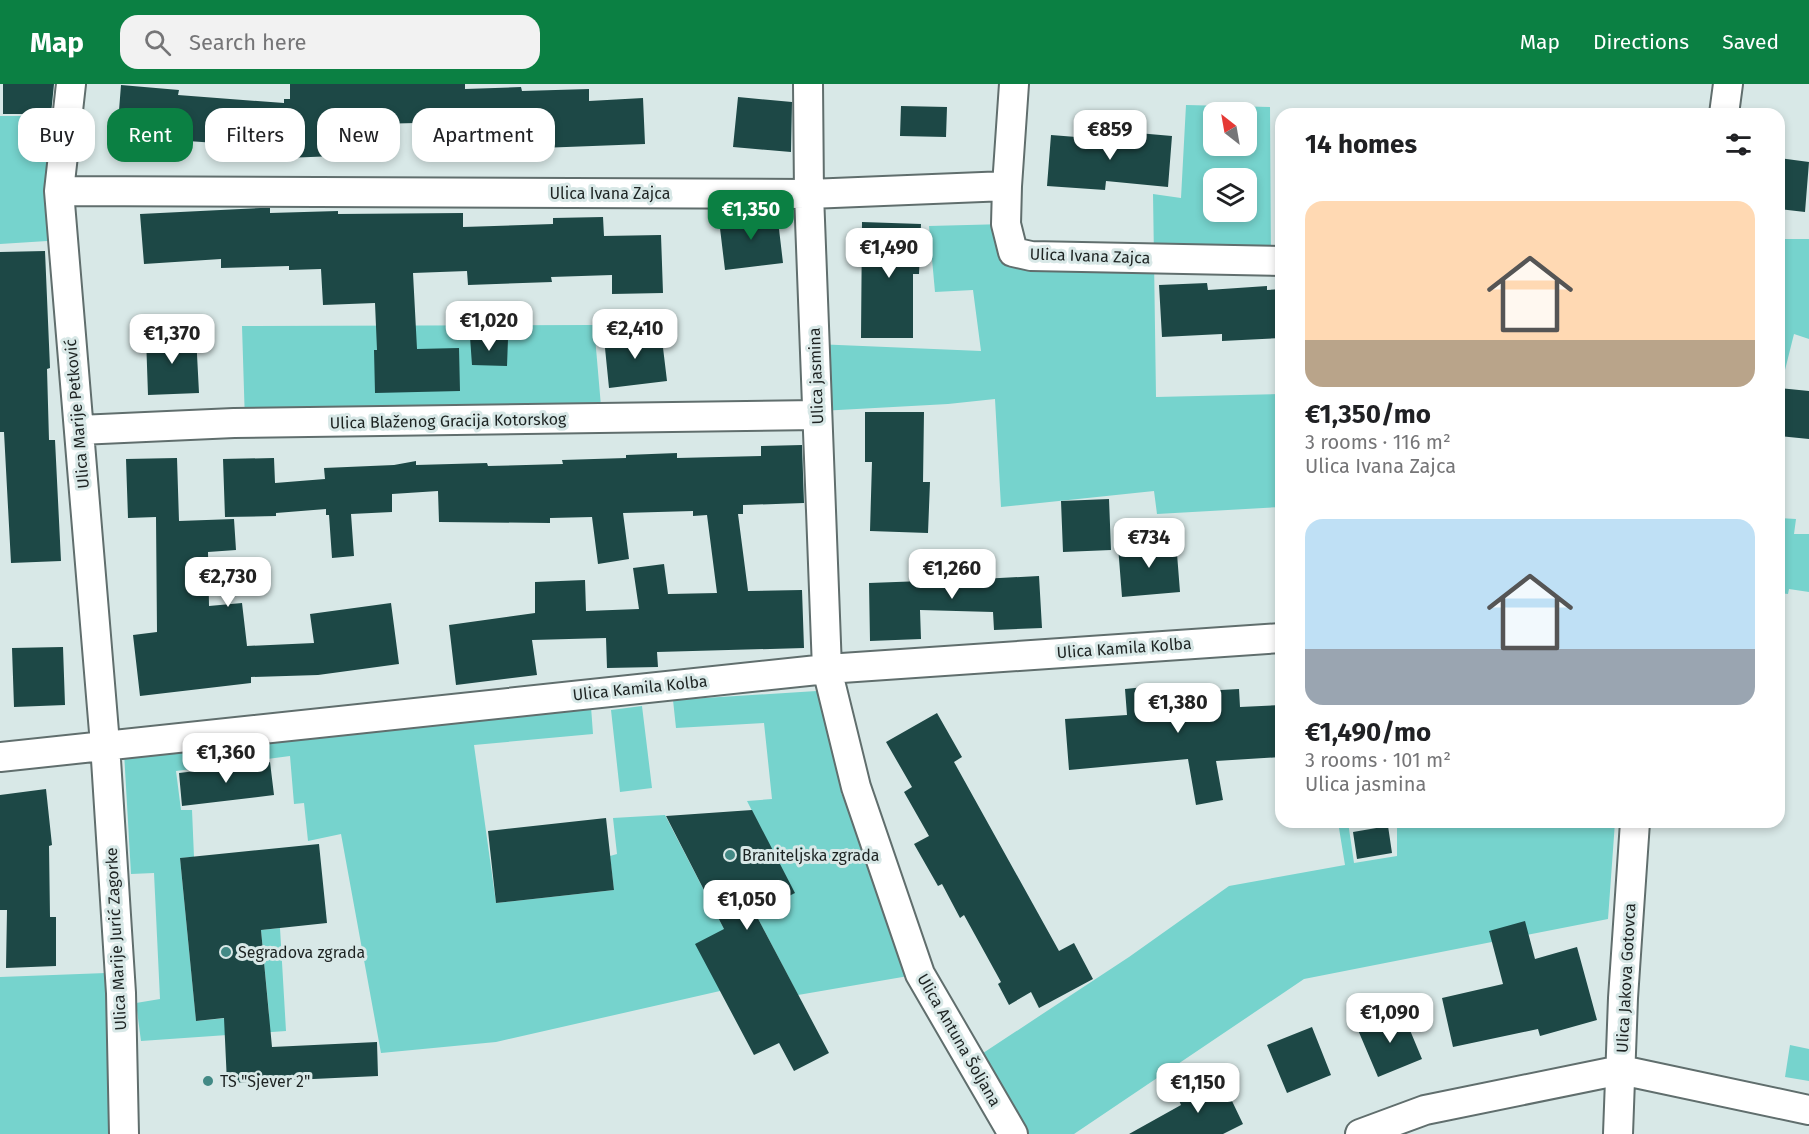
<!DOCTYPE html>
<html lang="en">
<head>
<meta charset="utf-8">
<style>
  :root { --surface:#fff; --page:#f2f2f2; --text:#202124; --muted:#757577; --accent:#0b8043 }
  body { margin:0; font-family:"Fira Sans",sans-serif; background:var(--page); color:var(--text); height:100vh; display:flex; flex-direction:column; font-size:22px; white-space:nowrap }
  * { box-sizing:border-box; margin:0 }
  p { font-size:20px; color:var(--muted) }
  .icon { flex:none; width:33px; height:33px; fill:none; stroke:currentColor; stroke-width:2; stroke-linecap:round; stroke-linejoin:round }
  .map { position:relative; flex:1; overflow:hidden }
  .panel { position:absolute; left:1275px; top:24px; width:510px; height:720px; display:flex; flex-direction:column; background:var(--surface); border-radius:18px; box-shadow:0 3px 9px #0003 }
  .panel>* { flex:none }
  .hud { position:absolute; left:18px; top:24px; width:570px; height:54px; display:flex; gap:12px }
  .needle { width:39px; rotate:329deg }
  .controls { position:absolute; left:1203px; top:18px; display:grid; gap:12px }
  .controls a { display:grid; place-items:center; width:54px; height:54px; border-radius:12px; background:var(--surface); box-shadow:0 3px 9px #0003; font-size:30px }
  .price { position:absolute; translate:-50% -51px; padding:0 14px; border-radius:12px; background:#fff; color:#222; font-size:20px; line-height:39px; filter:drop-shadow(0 2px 3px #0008) }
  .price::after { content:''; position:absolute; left:50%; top:36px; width:18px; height:14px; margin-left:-9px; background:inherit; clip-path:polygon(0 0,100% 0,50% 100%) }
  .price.on { background:var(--accent); color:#fff }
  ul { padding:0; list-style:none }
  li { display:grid; align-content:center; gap:12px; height:318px; padding:0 30px }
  li span { display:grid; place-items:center; height:186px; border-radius:18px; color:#555 }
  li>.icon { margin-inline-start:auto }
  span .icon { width:108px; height:108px; fill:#fffc; stroke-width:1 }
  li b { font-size:26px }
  h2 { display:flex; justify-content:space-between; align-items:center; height:72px; padding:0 30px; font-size:26px }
  .pill { padding:0 21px; border-radius:18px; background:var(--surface); box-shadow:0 3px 9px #0003; font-size:21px; line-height:54px }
  .pill.on { background:var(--accent); color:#fff }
  header { display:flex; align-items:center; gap:36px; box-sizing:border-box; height:84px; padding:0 30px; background:var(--accent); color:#fff }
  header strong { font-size:28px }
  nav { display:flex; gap:33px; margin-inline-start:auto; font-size:21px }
  .search { width:420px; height:54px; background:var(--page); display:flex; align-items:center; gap:15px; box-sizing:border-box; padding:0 21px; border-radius:18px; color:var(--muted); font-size:22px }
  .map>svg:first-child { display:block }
  .green { fill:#76d3cd; fill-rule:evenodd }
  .building { fill:#1d4846 }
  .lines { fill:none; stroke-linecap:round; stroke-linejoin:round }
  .minor-casing { stroke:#606e6d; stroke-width:32 }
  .minor { stroke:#fff; stroke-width:28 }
  .poi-dot { fill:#428985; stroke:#d8e8e7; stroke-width:2 }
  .labels { text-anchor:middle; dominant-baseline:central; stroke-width:6; stroke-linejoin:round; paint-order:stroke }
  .street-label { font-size:16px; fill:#1d2322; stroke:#d8e8e7 }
  .poi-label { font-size:16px; fill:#1d2322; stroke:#d8e8e7; text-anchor:start }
</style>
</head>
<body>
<header>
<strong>Map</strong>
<div class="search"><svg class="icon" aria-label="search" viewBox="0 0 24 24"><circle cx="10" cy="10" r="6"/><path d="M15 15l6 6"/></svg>Search here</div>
<nav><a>Map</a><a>Directions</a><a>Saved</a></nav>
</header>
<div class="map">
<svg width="1809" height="1050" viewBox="0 0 1809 1050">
  <rect width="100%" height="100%" fill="#d8e8e7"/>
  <path class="green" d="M1186,21L1270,23L1271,177L1154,175L1156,313L1281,310V423L1157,430L1154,407L1001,423L995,315L948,320L820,327L815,260L981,267L973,206L935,208L929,142L1006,140L1013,168L1154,175L1153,110L1181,114ZM1214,28H1246V62H1214ZM1214,94H1246V128H1214Z
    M0,32H67L63,156L0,160Z
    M1779,155H1809V255L1794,250L1783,294L1779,293Z
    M594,241L602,334L245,339L242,242Z
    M1779,434L1796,435L1794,450H1809V508L1789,505L1788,510L1779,509Z
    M832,606L856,703L841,709L920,890L798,911L755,829L794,809L747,717L772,715L764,639L676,644L673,616Z
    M590,609L593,650L474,661L496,819L614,806L610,772L617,770L613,734L665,731L724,845L720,907L496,958L381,969L341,750L308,757L304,719L294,720L290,672L176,687L181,726H192L194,773L180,774L196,937L269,930L261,846L280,844L286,947L141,957L136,919L160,915L154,789L131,790L124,668Z
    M642,622L652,704L620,708L611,626Z
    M1338,738H1348L1354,779L1397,772V738H1615L1608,835L1304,895L1074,1050H1013L971,977L1129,873L1229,802L1345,781Z
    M106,889L124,1050H0V893Z
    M1790,961L1809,965V997L1785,993Z"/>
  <path class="building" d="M3,0H54L51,30H3Z
    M290,0H465V5L521,3L522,7L589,5V17L643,14L645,60L540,64V60L472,63V56L416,57V39L335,41L336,72L285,74V70L216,64V59L117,52L121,1L179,6L178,11L284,19V15H290Z
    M738,13L792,18L791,68L733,63Z
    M901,22L947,23L946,53L900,52Z
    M1115,47L1172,52L1168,103L1106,97L1105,106L1047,102L1051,51L1114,56Z
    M1779,74L1809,78L1805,128L1779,125Z
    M261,124H270V129L338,127V130L463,129V143L553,140V134L603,133L604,152L661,151L663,209L612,210V191L551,193L552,198L468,201L467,187L413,189L417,265L459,264L460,307L375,309L374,266H377L375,219L323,221L321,185L289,186V182L221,184V175L144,180L140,130Z
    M777,128L783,179L725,186L719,136Z
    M862,138L921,140L919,190H913V254H861Z
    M45,167L50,284L47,285L49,356H55L61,477L11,479L4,348H0V168Z
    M1207,199L1208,206L1267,202V206L1281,205V254L1222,257V250L1162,253L1159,201Z
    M661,247L667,297L609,304L604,254Z
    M196,251L199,309L148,311L146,253Z
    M470,253L508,255L507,282L472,281Z
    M1779,304L1809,307V355L1779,352Z
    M865,328H924L923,398H930L928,449L870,447L872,378H865Z
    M802,361L804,419L743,421V430H738L748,507L802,506L804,564L657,568L658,583L607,584L606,554L532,556L537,591L456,601L449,541L535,529V498L585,496L586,527L639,525L633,484L664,480L668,510L717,509L707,431L693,432V427L623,429L629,475L598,480L592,433L550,434V439L439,438L438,407L392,410V428L351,430L354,472L332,474L329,431H326V425L276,429V432L225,433L223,375L274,374L275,399L325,395L324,384L394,381L416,377V381L487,379L488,382L563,380L562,376L626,374V371L677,369V374L761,372V362Z
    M177,374L179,437L234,435L236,466L208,468L209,522L242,519L247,562L314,559L310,530L391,519L399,580L318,591L251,593V599L140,612L133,551L157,548L156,433L128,434L126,375Z
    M1109,415L1111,466L1063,468L1061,417Z
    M1176,457L1180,508L1122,513L1118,462Z
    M924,476L982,477L981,495L1039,492L1042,544L994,546L993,528L920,526L921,555L870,557L869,499L923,497Z
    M63,563L65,621L14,623L12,564Z
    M1165,601L1166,609L1239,605L1240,623L1281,621V673L1216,677L1223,716L1196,721L1188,675L1069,686L1065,635L1127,631L1125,605Z
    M937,629L962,673L954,678L1059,867L1074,859L1093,895L1039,924L1031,908L1009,921L998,900L1001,898L964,831L960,834L942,800L938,802L914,760L929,752L904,708L912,703L886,658Z
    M270,678L274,711L182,722L179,689Z
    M46,705L52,761L49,762L50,833H56V882L6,884L7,826H0V711Z
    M752,726L795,809L755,829L829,969L794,987L779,959L754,971L695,860L724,845L666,732Z
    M606,734L614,806L496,819L488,747Z
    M1388,742L1392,769L1357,775L1353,748Z
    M319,760L327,839L261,846L272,963L377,958L378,992L227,999L224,934L196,937L180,774Z
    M1525,837L1535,875L1577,863L1597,936L1540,952L1538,945L1453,963L1442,914L1503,900L1489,847Z
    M1402,927L1422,975L1378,993L1358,946Z
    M1312,943L1331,991L1287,1009L1267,961Z
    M1221,994L1243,1040L1223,1050H1129L1181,1021L1178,1014Z"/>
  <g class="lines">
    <g class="minor-casing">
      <path id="minor" d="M71,0L59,107L105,660L121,909L124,1050
        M808,0L809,110L827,585L856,703L920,890L1013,1050
        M1724,30L1728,0
        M1007,102L1014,0
        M59,107L809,110L1007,102L1006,140L1013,168L1031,172L1281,177
        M79,346L234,339L817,331
        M0,673L827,585L1281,554
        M1360,1050L1425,1026L1621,986L1809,1026
        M1618,1050L1623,914L1635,738"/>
    </g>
    <use href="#minor" class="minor"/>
  </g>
  <g class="poi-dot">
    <circle cx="730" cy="771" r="6"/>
    <circle cx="226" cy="868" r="6"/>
    <circle cx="208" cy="997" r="6"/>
  </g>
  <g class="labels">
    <g class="street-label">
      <text x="610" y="109">Ulica Ivana Zajca</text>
      <text transform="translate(1090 172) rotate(2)">Ulica Ivana Zajca</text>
      <text transform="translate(816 292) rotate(-92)">Ulica jasmina</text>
      <text transform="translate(77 330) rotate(-95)">Ulica Marije Petković</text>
      <text transform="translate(448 337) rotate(-1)">Ulica Blaženog Gracija Kotorskog</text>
      <text transform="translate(1124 564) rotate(-4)">Ulica Kamila Kolba</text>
      <text transform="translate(640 604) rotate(-6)">Ulica Kamila Kolba</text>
      <text transform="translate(116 855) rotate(-93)">Ulica Marije Jurić Zagorke</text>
      <text transform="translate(1626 894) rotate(-87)">Ulica Jakova Gotovca</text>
      <text transform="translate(959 956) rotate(60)">Ulica Antuna Šoljana</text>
    </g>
    <g class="poi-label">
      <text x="742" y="771">Braniteljska zgrada</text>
      <text x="238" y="868">Segradova zgrada</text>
      <text x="220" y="997">TS "Sjever 2"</text>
    </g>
  </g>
</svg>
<div class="controls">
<a><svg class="needle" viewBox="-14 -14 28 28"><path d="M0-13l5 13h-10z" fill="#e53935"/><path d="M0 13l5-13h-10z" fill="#757577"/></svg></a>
<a><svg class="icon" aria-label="layers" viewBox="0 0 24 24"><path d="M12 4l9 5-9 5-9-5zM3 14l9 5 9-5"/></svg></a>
</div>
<b class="price" style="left:1110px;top:77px">€859</b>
<b class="price on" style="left:751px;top:157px">€1,350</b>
<b class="price" style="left:889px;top:195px">€1,490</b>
<b class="price" style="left:489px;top:268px">€1,020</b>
<b class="price" style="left:635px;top:276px">€2,410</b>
<b class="price" style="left:172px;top:281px">€1,370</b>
<b class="price" style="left:1149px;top:485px">€734</b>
<b class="price" style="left:952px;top:516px">€1,260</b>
<b class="price" style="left:228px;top:524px">€2,730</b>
<b class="price" style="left:1178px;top:650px">€1,380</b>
<b class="price" style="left:226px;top:700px">€1,360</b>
<b class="price" style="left:747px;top:847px">€1,050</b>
<b class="price" style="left:1390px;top:960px">€1,090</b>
<b class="price" style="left:1198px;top:1030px">€1,150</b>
<div class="hud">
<a class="pill">Buy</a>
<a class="pill on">Rent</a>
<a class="pill">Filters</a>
<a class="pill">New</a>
<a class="pill">Apartment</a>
</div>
<section class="panel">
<h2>14 homes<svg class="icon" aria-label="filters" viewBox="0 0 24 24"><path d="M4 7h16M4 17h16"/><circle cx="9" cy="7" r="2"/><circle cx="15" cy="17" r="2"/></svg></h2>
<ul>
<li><span style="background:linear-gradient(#ffd9b3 75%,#b9a48a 0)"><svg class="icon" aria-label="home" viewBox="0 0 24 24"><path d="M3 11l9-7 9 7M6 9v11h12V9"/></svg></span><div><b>€1,350/mo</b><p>3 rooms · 116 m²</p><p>Ulica Ivana Zajca</p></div></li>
<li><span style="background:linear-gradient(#bfe0f5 70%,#9aa5b1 0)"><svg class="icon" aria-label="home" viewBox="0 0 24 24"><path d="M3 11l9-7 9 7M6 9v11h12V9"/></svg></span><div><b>€1,490/mo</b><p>3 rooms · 101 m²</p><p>Ulica jasmina</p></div></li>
</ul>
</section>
</div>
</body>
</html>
